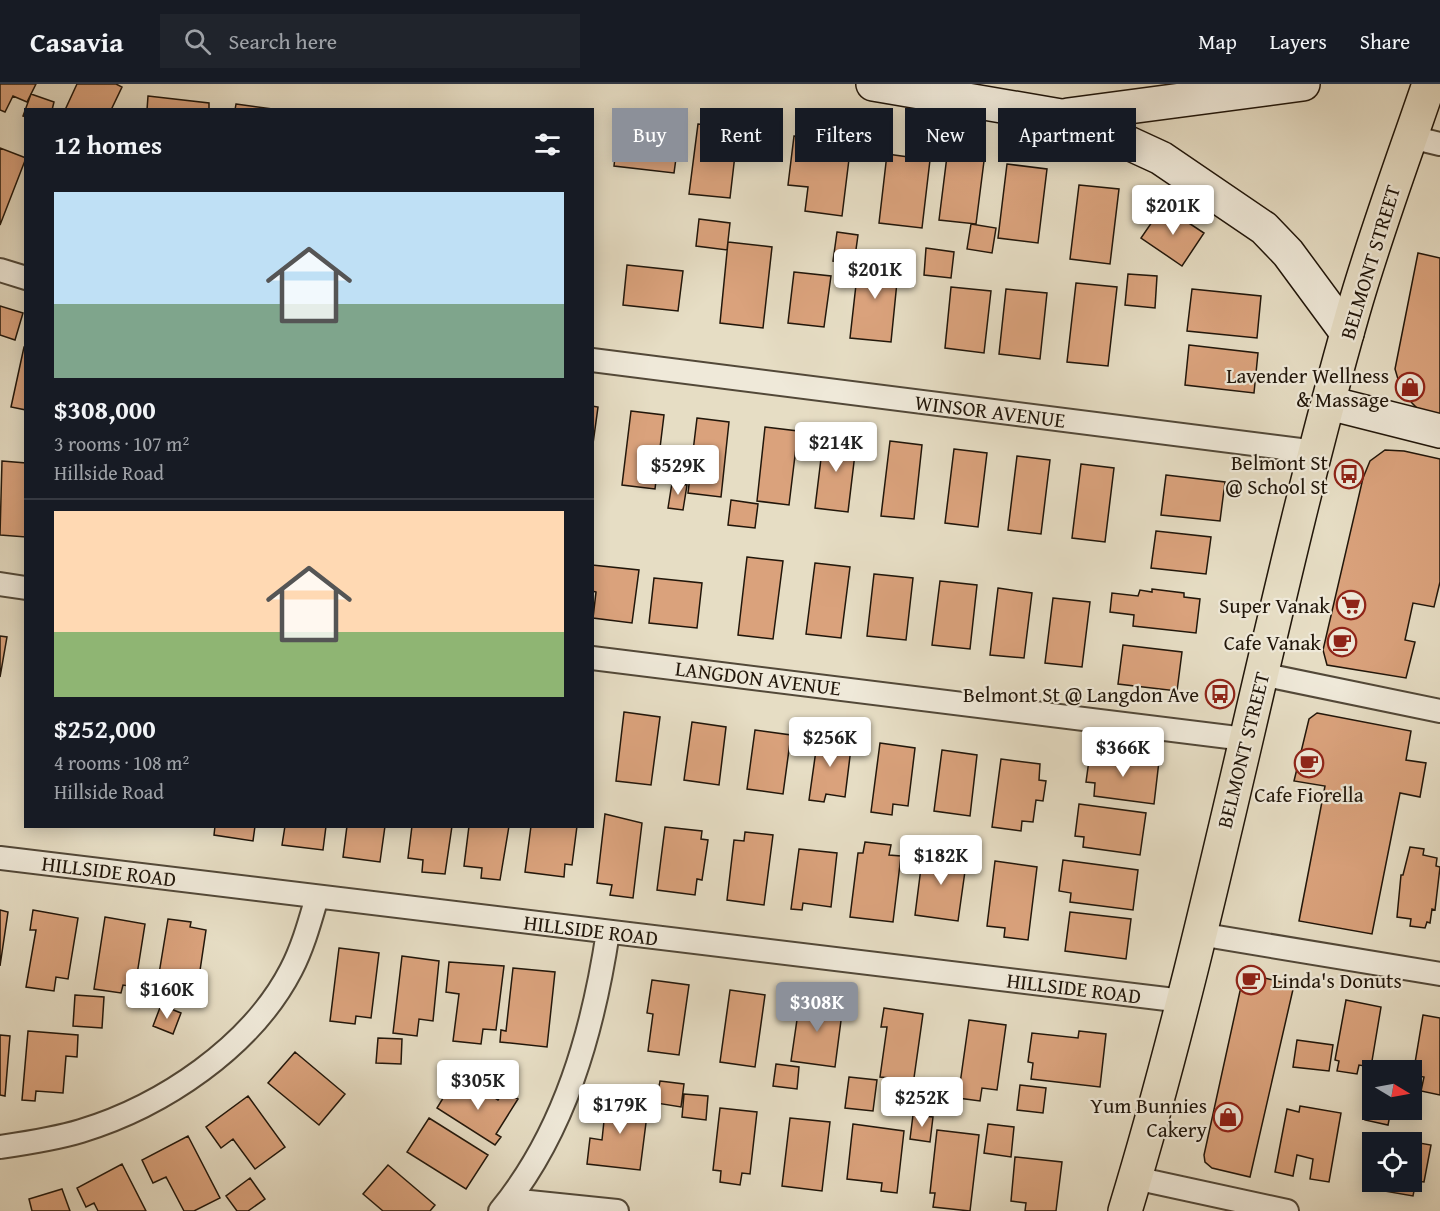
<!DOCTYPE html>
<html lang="en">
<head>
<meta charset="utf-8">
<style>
  :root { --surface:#171b24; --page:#20242c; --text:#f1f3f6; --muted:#9ea1a6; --line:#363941; --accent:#8c9099 }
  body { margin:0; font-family:"Gentium Book Plus",serif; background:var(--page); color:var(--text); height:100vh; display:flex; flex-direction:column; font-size:22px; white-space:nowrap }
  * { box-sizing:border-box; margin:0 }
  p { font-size:20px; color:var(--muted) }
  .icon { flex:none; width:33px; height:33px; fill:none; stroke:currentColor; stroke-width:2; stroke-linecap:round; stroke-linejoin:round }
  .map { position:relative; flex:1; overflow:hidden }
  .panel { position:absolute; left:24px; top:24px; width:570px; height:720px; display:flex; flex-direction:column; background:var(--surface); border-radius:0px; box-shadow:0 3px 15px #0003 }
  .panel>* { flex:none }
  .hud { position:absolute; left:612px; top:24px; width:570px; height:54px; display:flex; gap:12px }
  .needle { width:39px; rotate:100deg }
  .controls { position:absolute; left:1362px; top:976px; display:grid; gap:12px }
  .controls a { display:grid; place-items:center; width:60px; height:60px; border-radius:0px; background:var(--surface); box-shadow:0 3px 15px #0003; font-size:30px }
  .price { position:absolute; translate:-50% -51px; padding:0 14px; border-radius:6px; background:#fff; color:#222; font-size:20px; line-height:39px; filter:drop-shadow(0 2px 3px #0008) }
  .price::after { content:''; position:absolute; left:50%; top:36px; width:18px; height:14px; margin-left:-9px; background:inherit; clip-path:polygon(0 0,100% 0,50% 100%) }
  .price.selected { background:var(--accent); color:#fff }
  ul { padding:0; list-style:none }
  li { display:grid; align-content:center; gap:12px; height:318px; padding:0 30px }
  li+li { border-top:2px solid var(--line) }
  li span { display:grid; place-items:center; height:186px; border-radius:0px; color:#555 }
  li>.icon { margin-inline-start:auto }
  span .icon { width:108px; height:108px; fill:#fffc; stroke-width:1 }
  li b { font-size:26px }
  h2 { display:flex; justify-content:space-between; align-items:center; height:72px; padding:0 30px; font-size:26px }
  .tag { padding:0 21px; border-radius:0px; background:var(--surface); box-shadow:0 3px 15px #0003; font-size:21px; line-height:54px }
  .tag.selected { background:var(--accent); color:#fff }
  header { display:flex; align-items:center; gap:36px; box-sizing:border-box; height:84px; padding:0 30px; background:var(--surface); border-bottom:2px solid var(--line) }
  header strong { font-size:28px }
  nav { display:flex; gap:33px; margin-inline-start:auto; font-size:21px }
  .search { width:420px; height:54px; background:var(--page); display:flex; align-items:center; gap:15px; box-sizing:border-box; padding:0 21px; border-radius:0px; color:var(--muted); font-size:22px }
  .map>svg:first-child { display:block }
  .building { fill:#daa27c; stroke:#21160a; stroke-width:1.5 }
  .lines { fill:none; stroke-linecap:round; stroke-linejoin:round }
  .street-casing { stroke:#524838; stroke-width:26 }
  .secondary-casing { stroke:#21160a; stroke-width:36 }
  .primary-casing { stroke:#21160a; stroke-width:36 }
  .street { stroke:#efe9d9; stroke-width:22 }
  .secondary { stroke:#efe9d9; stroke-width:33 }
  .primary { stroke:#e6ddc4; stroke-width:33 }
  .labels { text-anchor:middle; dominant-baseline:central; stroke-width:4.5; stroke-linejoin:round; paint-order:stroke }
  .street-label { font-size:21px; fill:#21160a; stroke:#efe9d9 }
  .poi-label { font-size:21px; fill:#21160a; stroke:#efe9d9; text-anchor:end }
</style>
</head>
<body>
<header>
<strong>Casavia</strong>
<div class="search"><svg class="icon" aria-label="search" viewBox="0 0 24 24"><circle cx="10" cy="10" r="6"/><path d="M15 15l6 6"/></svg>Search here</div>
<nav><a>Map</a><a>Layers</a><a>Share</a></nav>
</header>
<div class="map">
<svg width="1440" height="1127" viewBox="0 0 1440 1127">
  <rect width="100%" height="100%" fill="#e6ddc4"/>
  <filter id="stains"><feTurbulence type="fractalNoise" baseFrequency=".00333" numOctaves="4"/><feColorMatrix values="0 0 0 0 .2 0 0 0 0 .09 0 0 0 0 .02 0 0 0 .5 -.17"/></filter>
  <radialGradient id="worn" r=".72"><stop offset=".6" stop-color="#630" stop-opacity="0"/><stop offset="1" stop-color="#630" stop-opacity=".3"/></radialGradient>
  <path class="building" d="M0,0H36L27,18L13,12L5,28L0,26Z
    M77,0H116L122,3L111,26H65Z
    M31,10L54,18L52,26H26V33L23,32Z
    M148,12L209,19V26H147Z
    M236,20L280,26H235Z
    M619,38L680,45L674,89L614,82Z
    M698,40L738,45L730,114L689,110Z
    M794,52L851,59L842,132L805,127L808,103L788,101Z
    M0,64L26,74L0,141Z
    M887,70L930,76L922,144L879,139Z
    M947,72L984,77L976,140L939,136Z
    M1007,80L1047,85L1038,159L998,154Z
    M1079,101L1119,105L1110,180L1070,175Z
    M1163,122L1204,149L1182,182L1141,154Z
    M699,135L730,139L727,166L696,162Z
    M971,140L996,144L992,169L967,165Z
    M837,148L858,151L854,180L833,177Z
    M728,158L772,163L763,244L720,239Z
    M926,164L954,168L951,194L924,191Z
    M1418,169L1440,174V330L1419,326L1412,319L1400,302L1395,285Z
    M859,174L899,178L891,258L850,254Z
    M627,181L683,187L678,227L623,221Z
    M794,188L831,192L824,243L788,239Z
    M1128,190L1157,192L1155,224L1125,221Z
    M1076,199L1117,203L1108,282L1067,278Z
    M951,203L991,207L984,269L945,264Z
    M1006,205L1047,209L1040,275L999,270Z
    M1192,205L1261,212L1257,254L1187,247Z
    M0,222L23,229L15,256L0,251Z
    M1189,261L1258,269L1254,309L1185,301Z
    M24,263H26V326L11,323Z
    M592,322L598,323L592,367Z
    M631,327L664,331L655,405L622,401Z
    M697,334L729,338L721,413L688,409Z
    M765,343L798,347L789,421L757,417Z
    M824,350L857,353L848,428L815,424Z
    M890,357L922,361L914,435L881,432Z
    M954,365L987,369L978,443L945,439Z
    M1385,366L1404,367L1440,375V498L1434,523L1413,519L1405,556L1415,558L1406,594L1327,581L1323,566L1363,394L1370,377Z
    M1017,372L1050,376L1041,450L1008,446Z
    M2,377L26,379V453L0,451Z
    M1081,380L1114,384L1105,458L1072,454Z
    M1166,391L1225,398L1220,437L1161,431Z
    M672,399L687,401L683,426L668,424Z
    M731,416L758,420L755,444L728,441Z
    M1156,447L1211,453L1206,490L1151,484Z
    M747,473L783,477L773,555L738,551Z
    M815,479L850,483L841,554L806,550Z
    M592,481L639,486L632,539L593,534L596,508L592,507Z
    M874,490L913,494L906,556L867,552Z
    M654,494L702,499L697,544L649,539Z
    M940,497L977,501L970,565L932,561Z
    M998,504L1032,509L1024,574L990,571Z
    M1152,505L1184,509V513L1200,515L1196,549L1133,542L1134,531L1110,528L1112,509L1138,512L1140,506L1152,508Z
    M1053,514L1090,518L1082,583L1045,579Z
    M0,552L7,553L0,593Z
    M1123,561L1182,568L1177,607L1118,600Z
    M624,628L660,633L651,701L616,697Z
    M1317,629L1411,647L1406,676L1426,679L1420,713L1400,709L1372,850L1299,837L1325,702L1294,697L1309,635Z
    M692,638L726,643L719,701L684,696Z
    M755,646L791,651L783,710L747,705Z
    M818,652L852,656L845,713L826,710L824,718L809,716Z
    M880,659L915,664L908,722L893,720L892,731L871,728Z
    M942,666L977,671L970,732L934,727Z
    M1090,669L1159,677L1154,720L1094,712L1095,699L1086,698Z
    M1001,675L1040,680L1039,696L1046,697L1043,717L1036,716L1033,738L1022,737L1021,747L992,743Z
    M1079,720L1146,729L1140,771L1083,763L1084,753L1075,752Z
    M605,730L642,739L633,814L610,811L612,801L597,799Z
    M215,742H255L253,757L214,751Z
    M285,742H326L323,766L282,761Z
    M347,742H385L380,778L343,773Z
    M412,742H452L445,790L422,788L423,776L408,774Z
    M469,742H509L500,796L481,794L482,784L464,782Z
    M531,742H577L572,781L565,780L564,793L525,788Z
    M665,743L702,747L701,755L708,756L702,796L697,795L695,811L657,806Z
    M745,748L773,751L764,821L727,816L734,756L744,757Z
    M865,758L891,761L889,771L901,772L893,838L850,833L858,769H863Z
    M1410,763L1424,765L1423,771L1437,774L1436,782L1440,783L1435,826L1432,825L1430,839L1427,838L1425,844L1410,842L1411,835L1397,833L1401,791H1403Z
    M799,765L837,769L831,823L803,819L802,826L791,825Z
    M923,768L967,773L958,837L915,831Z
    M1063,776L1138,786L1133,826L1070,818L1071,809L1059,807Z
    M995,777L1037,783L1028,856L1004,853L1005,844L987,842Z
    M0,826L8,828L0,882Z
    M33,826L78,834L68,895L56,893L54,907L26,903L36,846H30Z
    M1070,828L1131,835L1126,875L1065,867Z
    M105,833L145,840L135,903L123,901L121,909L94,905Z
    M168,835L191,838L190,843L206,846L195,920L155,914Z
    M339,864L379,869L371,934L356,932L355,940L330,937Z
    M402,872L439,877L433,937L419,935L417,952L393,949Z
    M449,878L504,882L496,946L483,945L481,960L453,957L459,910L446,908Z
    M513,884L555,888L547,963L500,958L501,946L506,947Z
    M1260,893L1294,901L1250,1093L1212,1084L1205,1078L1204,1071L1240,907L1246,898Z
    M652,896L689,901L679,971L648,967L653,930L647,929Z
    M730,906L765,911L755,983L720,978Z
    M75,911L104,913L102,944L73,942Z
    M800,915L843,921L835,983L791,977Z
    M1346,916L1381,923L1371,983L1359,981L1357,990L1337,987L1339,977L1335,976Z
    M161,921L181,929L173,950L153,942Z
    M884,924L923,930L912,1008L889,1005L890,994L880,993L887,943H881Z
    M1423,931L1440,934V1011L1421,1007L1424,993L1413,991Z
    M969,936L1006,941L997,1006L982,1004L980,1017L958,1014Z
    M28,947L78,951L77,973L66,972L63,1009L36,1007L35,1017L22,1016Z
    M1079,947L1106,950L1100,1003L1031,995L1033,979L1028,978L1032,949L1078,954Z
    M0,951L10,952L5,1012L0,1011Z
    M378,954L402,955L401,980L376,979Z
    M1297,956L1333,961L1329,987L1293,983Z
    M295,968L345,1010L319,1041L268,999Z
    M776,980L799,983L797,1005L773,1002Z
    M849,993L877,996L873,1027L845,1024Z
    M660,997L684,1000L681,1023L656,1019Z
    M451,1001L473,1014L479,1004L498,1016L504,1007L518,1015L496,1050L501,1053L495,1061L437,1024Z
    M1020,1001L1046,1004L1043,1029L1017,1026Z
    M607,1008L633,1012L632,1021L648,1023L640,1086L587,1080L590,1054L602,1056Z
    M684,1010L708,1012L706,1036L682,1033Z
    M248,1012L285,1063L255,1085L233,1055L221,1064L206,1043Z
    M1369,1013H1372V1026H1391L1388,1041L1365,1036Z
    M1300,1022L1341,1029L1329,1098L1310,1095L1313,1075L1297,1071L1293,1092L1275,1088L1287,1025L1299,1028Z
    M720,1024L757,1028L750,1090L742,1089L740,1101L720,1098L721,1087L713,1086Z
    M913,1031L933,1033L930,1058L910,1055Z
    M429,1034L488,1071L466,1105L407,1068Z
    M790,1034L830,1038L822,1107L782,1102Z
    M853,1040L904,1047L897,1109L881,1107L882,1099L847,1095Z
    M988,1040L1014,1043L1011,1073L984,1069Z
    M937,1046L979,1051L970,1127L933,1123L935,1109H930Z
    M188,1052L220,1114L194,1127H184L166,1093L153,1099L142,1076Z
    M1379,1052L1431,1061L1424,1098L1416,1097L1413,1112L1384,1107L1386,1098H1412V1059H1377Z
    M1015,1073L1062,1078L1056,1127H1025L1026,1119L1011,1117Z
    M122,1080L146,1127H98L94,1119L86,1123L77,1104Z
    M388,1081L435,1121L430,1127H383L363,1110Z
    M250,1094L265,1115L248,1127H237L226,1112Z
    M62,1105L70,1127H32L29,1115Z"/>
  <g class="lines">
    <g class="street-casing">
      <path id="street" d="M1411,53L1440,60
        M0,186L26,194
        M592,276L1316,368
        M0,500L26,504
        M592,574L1245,655
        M1261,590L1440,627
        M0,774L1183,917
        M1199,850L1440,890
        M0,1063C27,1059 55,1055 81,1047C163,1022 251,963 291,886C303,863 310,837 317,813
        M1135,1094L1287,1127
        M510,1116L617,1127
        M500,1127C565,1048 593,947 608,848"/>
    </g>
    <g class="secondary-casing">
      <path id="secondary" d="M873,0L1061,32L1098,45L1161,74L1264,144L1288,169L1347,249
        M1068,31L1303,0
        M1329,319L1440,347"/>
    </g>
    <g class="primary-casing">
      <path id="primary" d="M1125,1127C1215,831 1268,525 1353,228C1375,151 1403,76 1429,0"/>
    </g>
    <use href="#street" class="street"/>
    <use href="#secondary" class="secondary"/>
    <use href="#primary" class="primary"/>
  </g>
  <defs>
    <g id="shop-ring" transform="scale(1.5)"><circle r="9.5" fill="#efe9d9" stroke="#8f2418" stroke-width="1.5"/><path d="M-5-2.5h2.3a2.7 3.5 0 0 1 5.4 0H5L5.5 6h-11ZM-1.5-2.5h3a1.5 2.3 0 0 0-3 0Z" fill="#8f2418"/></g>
    <g id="bus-ring" transform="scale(1.5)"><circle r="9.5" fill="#efe9d9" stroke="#8f2418" stroke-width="1.5"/><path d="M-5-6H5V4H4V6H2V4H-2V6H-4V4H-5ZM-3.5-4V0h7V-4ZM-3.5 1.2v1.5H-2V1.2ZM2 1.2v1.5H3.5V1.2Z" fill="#8f2418"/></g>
    <g id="supermarket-ring" transform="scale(1.5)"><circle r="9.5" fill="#efe9d9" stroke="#8f2418" stroke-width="1.5"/><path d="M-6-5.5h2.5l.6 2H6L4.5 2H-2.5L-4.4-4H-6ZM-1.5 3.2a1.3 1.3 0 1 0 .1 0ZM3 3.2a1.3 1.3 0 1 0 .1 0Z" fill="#8f2418"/></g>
    <g id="cafe-ring" transform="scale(1.5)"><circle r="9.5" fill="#efe9d9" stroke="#8f2418" stroke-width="1.5"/><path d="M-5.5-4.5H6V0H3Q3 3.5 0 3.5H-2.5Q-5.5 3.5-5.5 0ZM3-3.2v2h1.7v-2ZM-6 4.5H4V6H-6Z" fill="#8f2418"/></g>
  </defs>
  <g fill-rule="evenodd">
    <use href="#shop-ring" x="1410" y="303"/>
    <use href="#bus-ring" x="1349" y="390"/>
    <use href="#supermarket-ring" x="1351" y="521"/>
    <use href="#cafe-ring" x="1342" y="558"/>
    <use href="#bus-ring" x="1220" y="610"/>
    <use href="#cafe-ring" x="1309" y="679"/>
    <use href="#cafe-ring" x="1251" y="896"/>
    <use href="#shop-ring" x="1228" y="1033"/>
  </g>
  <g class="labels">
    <g class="street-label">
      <text transform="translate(1370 178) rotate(-73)">BELMONT STREET</text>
      <text transform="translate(990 327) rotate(7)">WINSOR AVENUE</text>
      <text transform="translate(758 594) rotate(7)">LANGDON AVENUE</text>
      <text transform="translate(1243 666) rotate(-76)">BELMONT STREET</text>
      <text transform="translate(109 787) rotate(7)">HILLSIDE ROAD</text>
      <text transform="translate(591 846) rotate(7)">HILLSIDE ROAD</text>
      <text transform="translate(1074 904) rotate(7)">HILLSIDE ROAD</text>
    </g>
    <g class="poi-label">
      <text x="1389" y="291">Lavender Wellness<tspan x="1389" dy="24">&amp; Massage</tspan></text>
      <text x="1328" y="378">Belmont St<tspan x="1328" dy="24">@ School St</tspan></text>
      <text x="1330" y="521">Super Vanak</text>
      <text x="1321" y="558">Cafe Vanak</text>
      <text x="1199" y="610">Belmont St @ Langdon Ave</text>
      <text x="1309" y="710" text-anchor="middle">Cafe Fiorella</text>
      <text x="1272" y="896" text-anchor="start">Linda's Donuts</text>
      <text x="1207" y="1021">Yum Bunnies<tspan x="1207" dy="24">Cakery</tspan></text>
    </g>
  </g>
  <rect width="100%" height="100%" filter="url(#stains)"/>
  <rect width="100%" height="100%" fill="url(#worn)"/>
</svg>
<div class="controls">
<a><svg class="needle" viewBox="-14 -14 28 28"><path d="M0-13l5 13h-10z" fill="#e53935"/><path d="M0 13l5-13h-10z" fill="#9ea1a6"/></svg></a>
<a><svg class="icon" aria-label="locate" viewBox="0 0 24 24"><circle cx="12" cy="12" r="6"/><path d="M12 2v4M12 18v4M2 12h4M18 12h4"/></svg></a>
</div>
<b class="price" style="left:1173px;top:152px">$201K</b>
<b class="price" style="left:875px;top:216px">$201K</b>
<b class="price" style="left:836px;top:389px">$214K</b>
<b class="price" style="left:678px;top:412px">$529K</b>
<b class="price" style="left:830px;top:684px">$256K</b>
<b class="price" style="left:1123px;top:694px">$366K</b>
<b class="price" style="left:941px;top:802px">$182K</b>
<b class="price" style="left:167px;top:936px">$160K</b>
<b class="price selected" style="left:817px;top:949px">$308K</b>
<b class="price" style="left:478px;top:1027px">$305K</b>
<b class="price" style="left:922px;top:1044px">$252K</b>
<b class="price" style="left:620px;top:1051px">$179K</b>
<div class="hud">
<a class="tag selected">Buy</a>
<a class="tag">Rent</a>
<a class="tag">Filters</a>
<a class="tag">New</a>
<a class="tag">Apartment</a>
</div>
<section class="panel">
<h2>12 homes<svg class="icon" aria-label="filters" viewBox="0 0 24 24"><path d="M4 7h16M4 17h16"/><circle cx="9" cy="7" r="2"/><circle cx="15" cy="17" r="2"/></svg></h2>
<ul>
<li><span style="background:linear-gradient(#bfe0f5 60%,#7fa58c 0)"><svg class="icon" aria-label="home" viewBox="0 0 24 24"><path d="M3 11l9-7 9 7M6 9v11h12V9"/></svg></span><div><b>$308,000</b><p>3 rooms · 107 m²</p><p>Hillside Road</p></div></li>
<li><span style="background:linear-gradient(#ffd9b3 65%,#8fb573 0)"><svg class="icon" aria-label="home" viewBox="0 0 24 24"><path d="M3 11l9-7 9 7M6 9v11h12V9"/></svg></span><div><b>$252,000</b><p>4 rooms · 108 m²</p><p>Hillside Road</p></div></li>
</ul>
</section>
</div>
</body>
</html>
